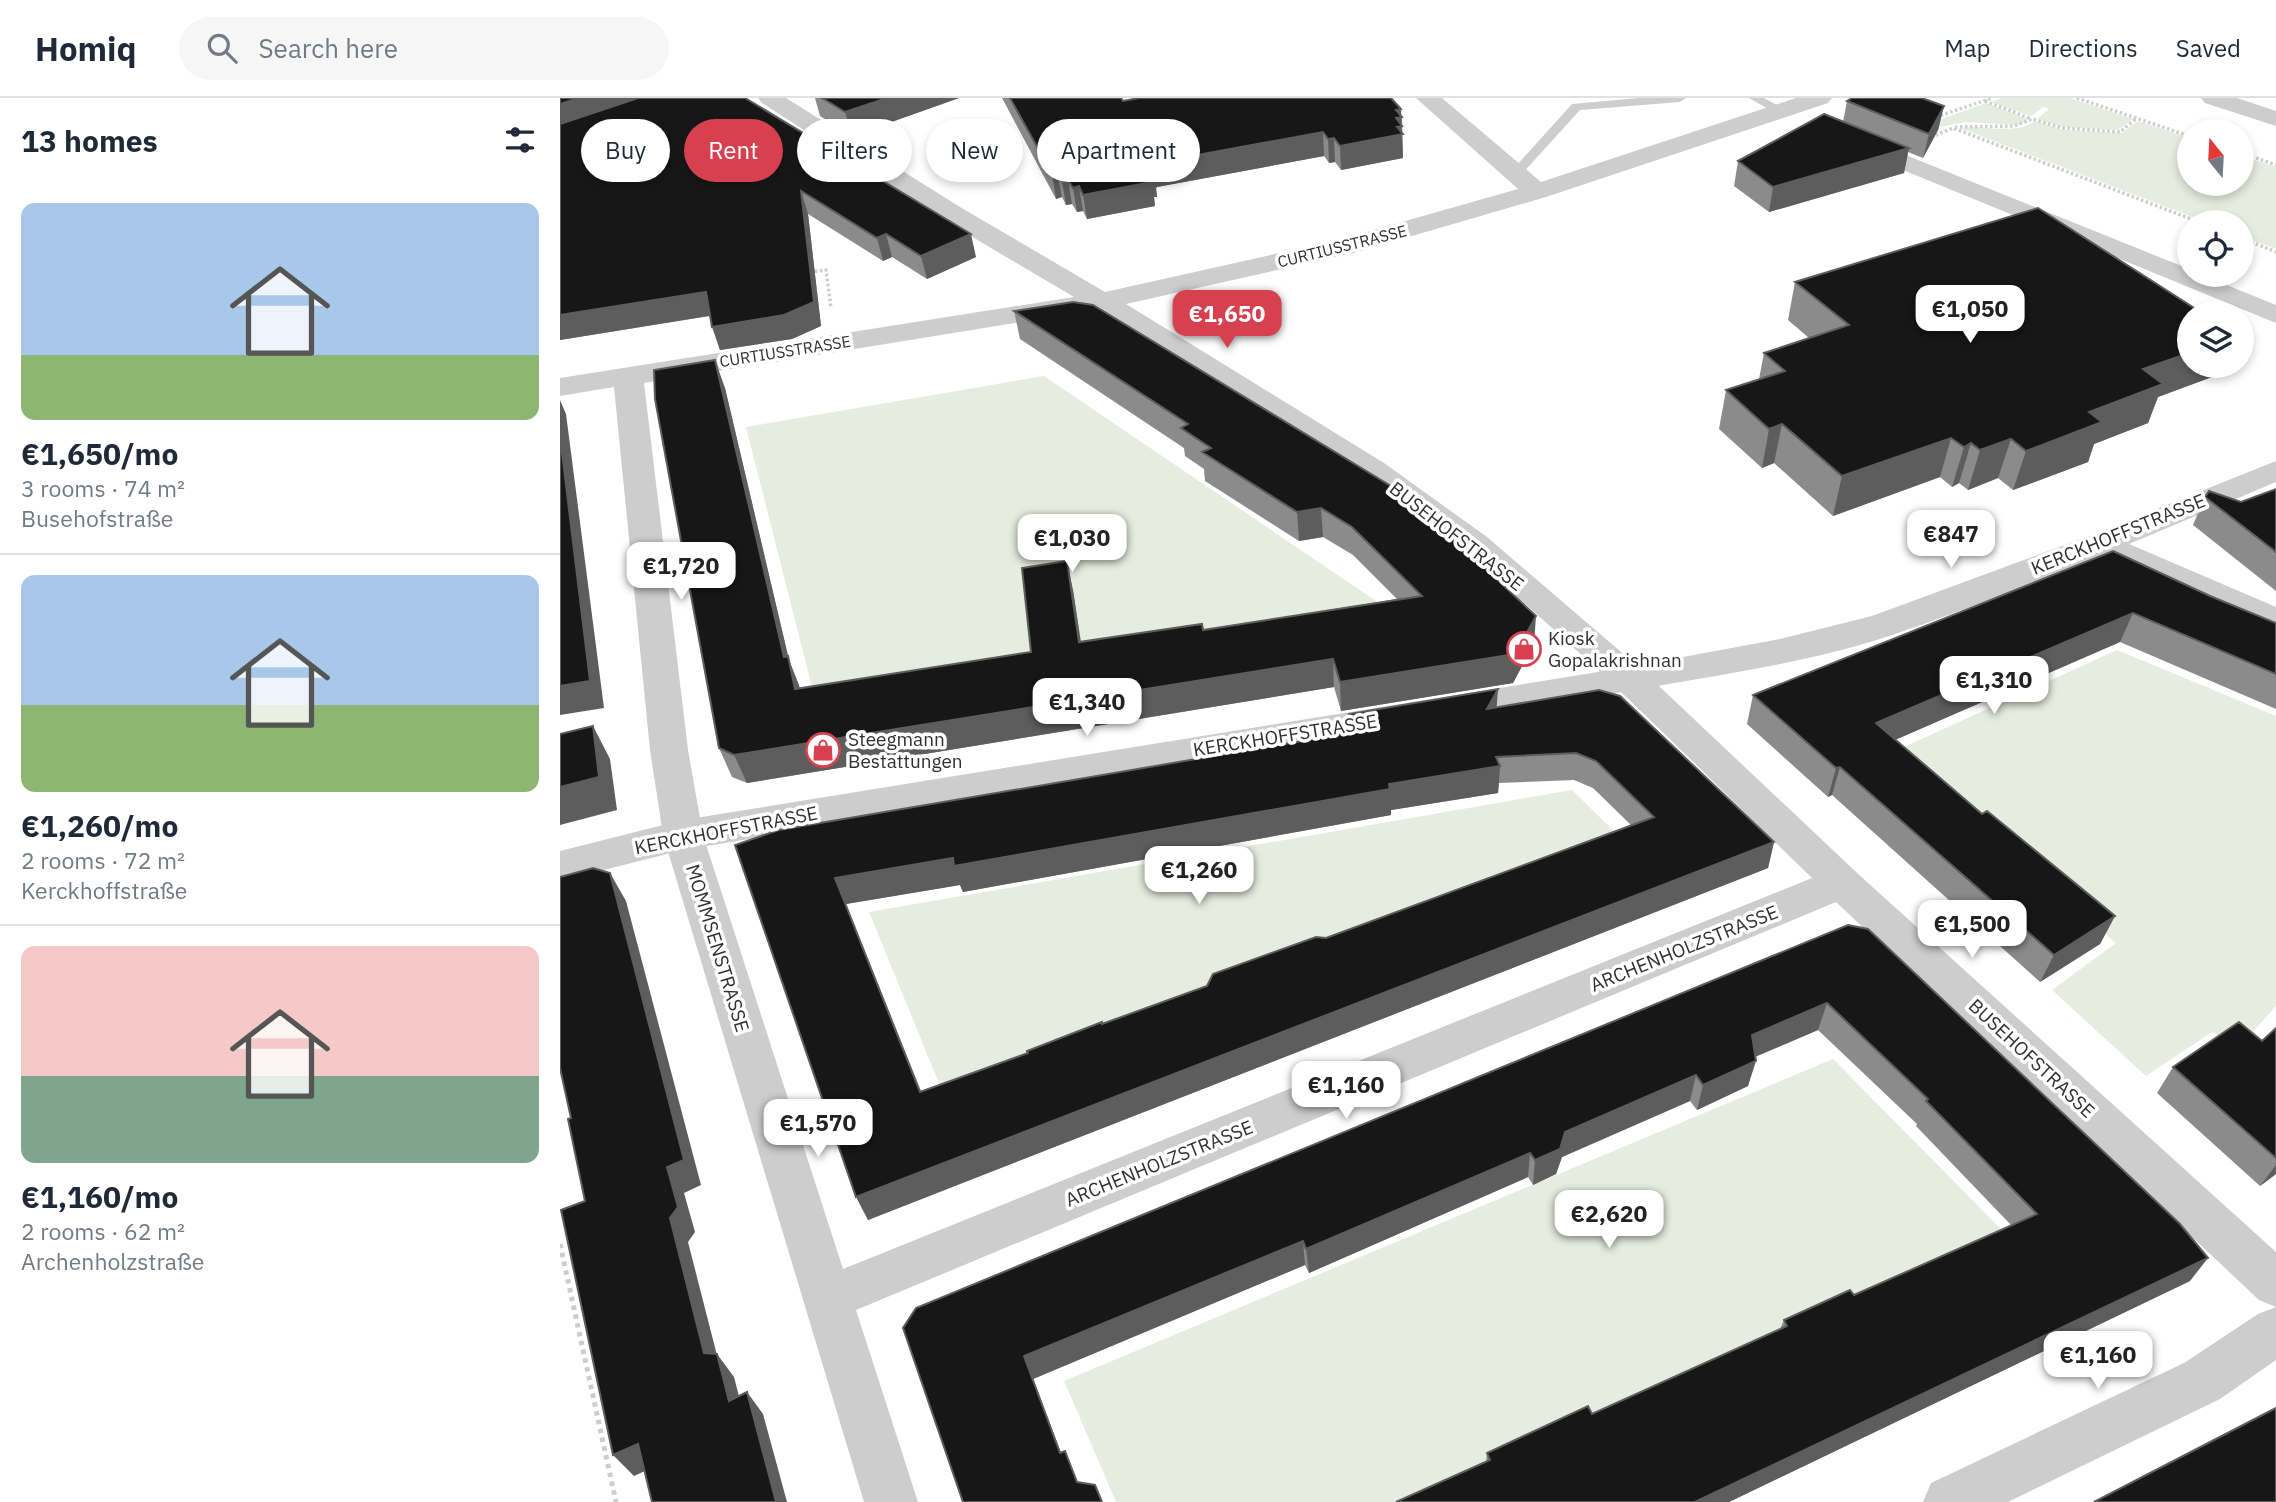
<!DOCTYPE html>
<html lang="en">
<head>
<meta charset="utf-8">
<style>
  :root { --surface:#fff; --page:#f6f6f7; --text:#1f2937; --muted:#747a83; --line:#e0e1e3; --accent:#d7414f }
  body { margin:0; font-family:"IBM Plex Sans",sans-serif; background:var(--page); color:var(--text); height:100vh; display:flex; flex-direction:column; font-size:26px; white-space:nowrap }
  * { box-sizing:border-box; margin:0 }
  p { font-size:23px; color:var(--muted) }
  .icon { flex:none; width:38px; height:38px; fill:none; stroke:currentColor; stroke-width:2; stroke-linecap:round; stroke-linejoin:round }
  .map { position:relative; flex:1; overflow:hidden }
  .drawer { display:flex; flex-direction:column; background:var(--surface); width:560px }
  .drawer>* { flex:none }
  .banner { position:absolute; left:21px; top:21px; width:665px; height:63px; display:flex; gap:14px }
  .needle { width:46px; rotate:342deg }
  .buttons { position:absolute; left:1617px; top:21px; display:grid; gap:14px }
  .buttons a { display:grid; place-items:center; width:77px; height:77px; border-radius:50%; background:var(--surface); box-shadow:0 4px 10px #0003; font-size:35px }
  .price { position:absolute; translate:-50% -60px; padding:0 16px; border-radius:14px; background:#fff; color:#222; font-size:23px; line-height:46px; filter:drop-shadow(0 2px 4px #0008) }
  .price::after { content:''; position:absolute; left:50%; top:42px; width:21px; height:16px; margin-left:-10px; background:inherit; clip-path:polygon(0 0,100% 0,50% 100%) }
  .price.active { background:var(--accent); color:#fff }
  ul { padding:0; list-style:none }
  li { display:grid; align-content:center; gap:14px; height:371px; padding:0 21px }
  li+li { border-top:2px solid var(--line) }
  li span { display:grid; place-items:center; height:217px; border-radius:14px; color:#555 }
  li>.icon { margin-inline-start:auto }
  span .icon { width:126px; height:126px; fill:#fffc; stroke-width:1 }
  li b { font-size:30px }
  h2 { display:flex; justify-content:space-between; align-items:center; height:84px; padding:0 21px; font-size:30px }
  .pill { padding:0 24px; border-radius:32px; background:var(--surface); box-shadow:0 4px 10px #0003; font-size:24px; line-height:63px }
  .pill.active { background:var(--accent); color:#fff }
  header { display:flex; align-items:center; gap:42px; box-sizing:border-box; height:98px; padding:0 35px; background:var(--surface); border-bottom:2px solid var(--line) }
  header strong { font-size:33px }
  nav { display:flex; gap:38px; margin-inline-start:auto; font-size:24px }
  .search { width:490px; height:63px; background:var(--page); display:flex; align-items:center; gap:18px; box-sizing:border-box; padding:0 24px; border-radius:38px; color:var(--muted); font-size:26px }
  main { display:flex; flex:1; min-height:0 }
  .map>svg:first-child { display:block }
  .green { fill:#e6ecdf }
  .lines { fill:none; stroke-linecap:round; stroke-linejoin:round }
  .path-far1 { stroke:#cdcdcd; stroke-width:3.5; stroke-dasharray:2.5 2.5; stroke-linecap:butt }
  .path { stroke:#cdcdcd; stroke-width:5; stroke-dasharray:4.5 4.5; stroke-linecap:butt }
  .service { fill:#cdcdcd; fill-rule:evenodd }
  .minor { fill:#cdcdcd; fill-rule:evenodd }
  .tertiary { fill:#cdcdcd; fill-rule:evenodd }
  .wall { fill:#8b8b8b; fill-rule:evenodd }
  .shaded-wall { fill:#5d5d5d }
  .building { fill:#171717; stroke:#5d5d5d; stroke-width:2; fill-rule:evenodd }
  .labels { text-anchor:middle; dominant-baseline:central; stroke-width:7; stroke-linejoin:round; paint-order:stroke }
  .far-street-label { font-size:16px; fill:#303030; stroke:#fff }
  .street-label { font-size:19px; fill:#303030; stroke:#fff }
  .poi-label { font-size:19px; fill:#303030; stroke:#fff; text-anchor:start }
</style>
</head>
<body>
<header>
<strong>Homiq</strong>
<div class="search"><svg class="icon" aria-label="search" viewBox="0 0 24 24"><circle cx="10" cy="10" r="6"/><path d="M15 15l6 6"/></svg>Search here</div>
<nav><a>Map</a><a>Directions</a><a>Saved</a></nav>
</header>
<main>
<section class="drawer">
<h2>13 homes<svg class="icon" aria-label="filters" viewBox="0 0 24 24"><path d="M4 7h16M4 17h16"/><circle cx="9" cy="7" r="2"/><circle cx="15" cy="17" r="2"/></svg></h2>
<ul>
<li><span style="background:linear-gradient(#a9c7e8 70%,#8fb573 0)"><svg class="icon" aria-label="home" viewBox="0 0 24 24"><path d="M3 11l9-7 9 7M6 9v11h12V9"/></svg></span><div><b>€1,650/mo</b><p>3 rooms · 74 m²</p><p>Busehofstraße</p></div></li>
<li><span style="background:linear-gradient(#a9c7e8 60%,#8fb573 0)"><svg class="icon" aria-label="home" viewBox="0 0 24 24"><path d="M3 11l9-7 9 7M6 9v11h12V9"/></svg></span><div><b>€1,260/mo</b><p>2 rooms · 72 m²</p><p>Kerckhoffstraße</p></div></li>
<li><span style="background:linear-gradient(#f6c9c9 60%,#7fa58c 0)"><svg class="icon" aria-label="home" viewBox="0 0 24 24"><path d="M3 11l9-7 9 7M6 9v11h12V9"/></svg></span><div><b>€1,160/mo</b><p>2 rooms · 62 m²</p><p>Archenholzstraße</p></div></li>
</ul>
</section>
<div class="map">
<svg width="1716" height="1404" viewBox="0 0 1716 1404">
  <rect width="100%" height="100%" fill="#fff"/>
  <path class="green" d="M1442,0H1510L1573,21L1558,32L1503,29L1477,21L1489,11L1483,9L1471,18L1431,4Z
    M1426,5L1468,21L1459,27L1406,24L1375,30L1367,26Z
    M1475,23L1503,32L1562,35L1578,23L1629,40V86H1682V58L1716,69V151L1682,138V124H1646L1400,30C1424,26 1454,38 1475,23Z
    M484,278L844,522L257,609L186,329Z
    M1557,552L1716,618V908L1680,948L1652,934L1586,978L1492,892L1556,845L1331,655Z
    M1012,692L1063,742L383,995L309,814Z
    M1273,961L1442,1132L855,1404H556L504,1283Z"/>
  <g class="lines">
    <path class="path-far1" d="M1517,0L1629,38
      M1425,3L1472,21
      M1376,19L1432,0
      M1395,29L1454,28L1472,21L1502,30L1560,34L1577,20
      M1371,39L1393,30L1639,124
      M1682,55L1716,67
      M1682,140L1716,154
      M250,174L266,172L271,210"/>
    <path class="path" d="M0,1146L56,1404"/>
    <path class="service" d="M1079,0H1126L1120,4L1020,12L959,79L955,80L949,76L1012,6Z
      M1189,0H1204L1229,14L1219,17Z"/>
    <path class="minor" d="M198,0H226L400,109L545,194L782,141L958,91L856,0H882L981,84L1236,0H1272L1268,5L986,99L797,154L566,206L824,365L927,439L1082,572L1296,774L1716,1154V1209L1699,1202L1276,804L296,1212L358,1404H304L103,737L90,652L54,289L0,298V280L514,199L382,121L202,5ZM536,212C658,289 792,363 904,454C1027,555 1138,670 1252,780L283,1171L143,737L128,652L84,285Z
      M1641,0H1677L1716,13V28L1645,5Z
      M1296,37L1629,171V177H1642L1716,207V225L1287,49L1284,44L1287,39Z
      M1541,434L1716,509V535L1529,452L1524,445L1529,438Z
      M1716,1209V1262L1660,1301L1448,1404H1363L1371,1385L1624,1265L1698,1216Z"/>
    <path class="tertiary" d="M1716,363V384C1590,437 1464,492 1335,536C1250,565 1156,577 1069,593L123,752L0,783V753L123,722L1069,569L1220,541L1312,518L1529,438Z"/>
  </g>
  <path class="wall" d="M0,0L416,159L367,181L332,159L323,163L248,116L261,228L232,241L160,252L150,218L0,242Z
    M255,0H399L292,38L260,18Z
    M442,0H561L563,3L841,18L842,19L843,60L781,72L775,64L769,65L764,58L597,89L596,90L597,99H594L595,108L527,121L523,113L517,114L512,106L506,107L502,99L496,101Z
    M1287,3L1384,8L1378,32L1363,60L1348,54L1344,75L1209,114L1174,88L1178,63L1283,24Z
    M1235,184L1660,276L1598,299L1588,325L1534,346L1528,364L1453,392L1438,380L1408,392L1399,385L1392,389L1380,379L1273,418L1214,365L1202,370L1159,331L1166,292L1199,281L1204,255L1249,240L1228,222Z
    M513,204L974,546L953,585L781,613L774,589L187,685L172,679L159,650L165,290L229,562L240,591L471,554L513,492L521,544L643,532L837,501L793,457L763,439L739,443L645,383L644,371L625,358L624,350L460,241L454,213Z
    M1716,391V493L1633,427L1645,399L1681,404Z
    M1650,498L1716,525V611L1560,544L1335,642L1422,716L1555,818L1540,846L1480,884L1272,697L1268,699L1187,626L1193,597Z
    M937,609L1214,744L1208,770L308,1122L175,747L790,635L789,616ZM1014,682L1033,690L1071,727L766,840L647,888L467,953V955L361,993L286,806L400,787L403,794L831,717V712L938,695L939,685Z
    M1288,827L1630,1183L1169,1404H836L926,1364L927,1355L1032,1316L1220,1231L1224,1222L1294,1197L1451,1127L1356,1028L1357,1026L1258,932L1195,959L1188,988L1137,1012L1130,1003L1002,1059L996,1076L973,1087L968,1079L749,1175L745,1167L473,1281L501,1355L403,1404L343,1230Z
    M1716,930V1076L1700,1088L1597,995L1613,969L1702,943Z"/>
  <path class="shaded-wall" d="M18,0H89L0,31V6Z
    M327,0H399L292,38L285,14Z
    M1384,8L1378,32L1363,60L1369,36Z
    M841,11L843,60L781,72L780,48L836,12Z
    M763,34L764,58L597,89L596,90L597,99H594L595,108L527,121L523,97L587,76L589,67Z
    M774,40L775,64L769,65L768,41Z
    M1349,50L1344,75L1209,114L1213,89Z
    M497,75L502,99L496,101L492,76Z
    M508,82L512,106L506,107L502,83Z
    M519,88L523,113L517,114L513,90Z
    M241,93L248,116L261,228L232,241L160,252L152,229Z
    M326,136L332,159L323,163L317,140Z
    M411,136L416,159L367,181L361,158Z
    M146,194L154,217L0,242V217Z
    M1629,255V268H1664L1660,276L1598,299L1588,325L1534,346L1528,364L1453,392L1466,353L1529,314L1583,271Z
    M155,262L165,290L229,562L239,587L246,620L235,591L224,559Z
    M0,302L6,316L44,610L0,617Z
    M1222,326L1214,365L1202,370L1209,331Z
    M1391,340L1380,379L1273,418L1282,378Z
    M1451,341L1438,380L1408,392L1420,352Z
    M1411,345L1399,385L1392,389L1404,349Z
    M761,410L763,439L739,443L737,414Z
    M507,463L513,492L525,573L519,544Z
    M1573,515L1560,544L1307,654L1316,625Z
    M976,518L974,546L953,585L781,613L780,584Z
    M773,561L774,589L187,685L174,657Z
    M938,591L936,618L927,611Z
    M33,628L50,661L57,712L0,727V689Z
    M940,668L938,695L831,712V717L403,794L400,787L286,806L275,780Z
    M1280,669L1272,697L1268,699L1276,670Z
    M1214,744L1208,770L308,1122L296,1099Z
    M50,775L66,803L141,1087L124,1095L135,1134L128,1144L162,1277L144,1255L110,1120L107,1069Z
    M1555,818L1540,846L1480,884L1494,857Z
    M1267,905L1258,932L1185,963L1192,937Z
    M1196,963L1188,988L1137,1012L1143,987Z
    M1136,977L1130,1003L1002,1059L996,1076L973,1087L975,1062L1005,1034Z
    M970,1055L968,1079L749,1175L746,1151Z
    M1716,1067V1076L1700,1088Z
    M743,1143L745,1167L473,1281L509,1376L500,1355L464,1258Z
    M1648,1160L1630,1183L1169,1404H1135Z
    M157,1256L174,1279L186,1325L169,1303Z
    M187,1294L203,1316L227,1404H216Z
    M78,1346L98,1367L74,1378L53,1357Z"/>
  <path class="building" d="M0,0H18L0,6Z
    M78,0H185L411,136L361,158L326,136L317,140L241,93L254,204L224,217L152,229L146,194L0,217V26Z
    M262,0H327L285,14Z
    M450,0H561L563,3L579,0H831L841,11L836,12L842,19L836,20L842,28L837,29L843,36L780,48L774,40L768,41L763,34L594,65L589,67L594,74L587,76L592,84L523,97L519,88L513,90L508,82L502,83L497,75L492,76Z
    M1292,0H1362L1384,8L1369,36L1287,3Z
    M1264,16L1349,50L1213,89L1178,63Z
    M1478,110L1642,215H1629V255L1583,271L1603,286L1529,314L1542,324L1466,353L1451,341L1420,352L1411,345L1404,349L1391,340L1282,378L1222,326L1209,331L1166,292L1225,273L1204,255L1289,227L1235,184Z
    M513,204L533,207L849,399L976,518L955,556L780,584L773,561L174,657L159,650L95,301L94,272L155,262L224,559L228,558L235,591L471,554L462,470L507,463L519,544L642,526L643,532L862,498L792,429L761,410L737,414L642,354L651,350L621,330L628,326L454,213Z
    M0,338L30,583L0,588Z
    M1716,391V454L1645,399L1649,393L1681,404Z
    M1553,453L1650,498L1716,525V576L1573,515L1316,625L1422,716L1427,713L1555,818L1494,857L1280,669L1276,670L1193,597Z
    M938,591L927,611L1039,592L1060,598L1214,744L296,1099L175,747L219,732L795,634L789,616ZM1016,655L1036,663L1094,719L766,840L756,839L653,876L647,888L542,926V924L467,953L468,955L360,994L275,780L393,760L394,768L830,691L829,686L940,668L936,659Z
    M33,628L39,679L0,689V636Z
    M33,770L50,775L124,1062L107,1069L118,1109L110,1120L144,1255L157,1256L169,1303L187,1294L216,1404H92L78,1346L53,1357L1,1112L25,1103L8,1021L11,1020L0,970V779Z
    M1288,827L1308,831L1620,1126L1648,1160L1135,1404H836L930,1362L927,1355L1028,1308L1032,1316L1227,1228L1224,1222L1290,1192L1294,1197L1477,1116L1366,1003L1368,1001L1267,905L1192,937L1196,963L1143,987L1136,977L1005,1034L1000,1051L975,1062L970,1055L746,1151L743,1143L464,1258L500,1355L505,1353L517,1384L535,1387L542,1404H403L343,1230L356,1210Z
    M1679,924L1702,943L1716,930V1060L1613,969Z
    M1716,1310V1404H1534Z"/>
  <defs>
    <g id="shop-ring" transform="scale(1.75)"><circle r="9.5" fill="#fff" stroke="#d7414f" stroke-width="1.5"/><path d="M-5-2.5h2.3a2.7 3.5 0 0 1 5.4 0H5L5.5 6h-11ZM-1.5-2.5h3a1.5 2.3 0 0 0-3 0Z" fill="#d7414f"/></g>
  </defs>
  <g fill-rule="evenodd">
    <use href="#shop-ring" x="964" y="551"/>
    <use href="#shop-ring" x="263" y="652"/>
  </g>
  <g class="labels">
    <g class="far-street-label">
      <text transform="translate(782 148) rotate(-14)">CURTIUSSTRASSE</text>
      <text transform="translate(225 253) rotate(-9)">CURTIUSSTRASSE</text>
    </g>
    <g class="street-label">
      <text transform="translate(1558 436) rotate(-22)">KERCKHOFFSTRASSE</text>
      <text transform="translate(897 438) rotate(38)">BUSEHOFSTRASSE</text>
      <text transform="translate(725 637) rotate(-9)">KERCKHOFFSTRASSE</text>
      <text transform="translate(166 732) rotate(-11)">KERCKHOFFSTRASSE</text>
      <text transform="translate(158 850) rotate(73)">MOMMSENSTRASSE</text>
      <text transform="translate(1124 850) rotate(-22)">ARCHENHOLZSTRASSE</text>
      <text transform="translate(1472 960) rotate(43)">BUSEHOFSTRASSE</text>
      <text transform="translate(599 1065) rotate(-22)">ARCHENHOLZSTRASSE</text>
    </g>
    <g class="poi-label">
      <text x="988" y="540">Kiosk<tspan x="988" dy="22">Gopalakrishnan</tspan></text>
      <text x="288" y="641">Steegmann<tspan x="288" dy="22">Bestattungen</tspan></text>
    </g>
  </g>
</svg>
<div class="buttons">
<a><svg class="needle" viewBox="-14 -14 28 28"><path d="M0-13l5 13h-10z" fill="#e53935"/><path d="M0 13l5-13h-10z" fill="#747a83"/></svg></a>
<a><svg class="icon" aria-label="locate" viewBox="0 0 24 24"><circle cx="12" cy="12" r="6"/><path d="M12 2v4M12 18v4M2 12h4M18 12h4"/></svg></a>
<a><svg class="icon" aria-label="layers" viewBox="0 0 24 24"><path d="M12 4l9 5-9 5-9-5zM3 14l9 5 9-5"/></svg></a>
</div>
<b class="price" style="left:1410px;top:247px">€1,050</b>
<b class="price active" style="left:667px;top:252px">€1,650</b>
<b class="price" style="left:1391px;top:472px">€847</b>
<b class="price" style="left:512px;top:476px">€1,030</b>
<b class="price" style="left:121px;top:504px">€1,720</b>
<b class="price" style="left:1434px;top:618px">€1,310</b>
<b class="price" style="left:527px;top:640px">€1,340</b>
<b class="price" style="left:639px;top:808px">€1,260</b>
<b class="price" style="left:1412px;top:862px">€1,500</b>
<b class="price" style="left:786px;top:1023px">€1,160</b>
<b class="price" style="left:258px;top:1061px">€1,570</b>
<b class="price" style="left:1049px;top:1152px">€2,620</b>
<b class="price" style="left:1538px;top:1293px">€1,160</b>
<div class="banner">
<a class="pill">Buy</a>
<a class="pill active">Rent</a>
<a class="pill">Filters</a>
<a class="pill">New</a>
<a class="pill">Apartment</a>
</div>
</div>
</main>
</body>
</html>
